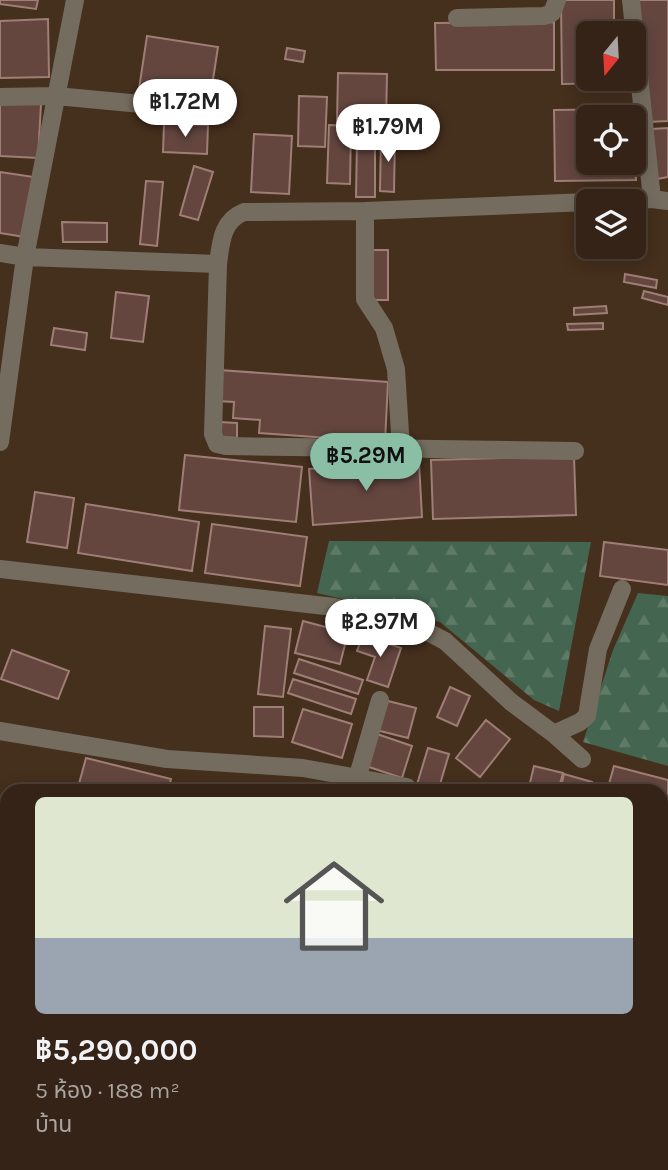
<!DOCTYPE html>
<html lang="th">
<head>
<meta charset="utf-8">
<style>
  :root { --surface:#342316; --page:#3c2b1f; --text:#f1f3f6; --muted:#a9a4a1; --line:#4e4035; --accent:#8abfa5 }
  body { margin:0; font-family:Karla,"Noto Sans Thai",sans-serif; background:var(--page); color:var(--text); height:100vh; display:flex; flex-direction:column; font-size:26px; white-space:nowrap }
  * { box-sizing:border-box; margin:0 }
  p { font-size:23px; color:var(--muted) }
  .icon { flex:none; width:38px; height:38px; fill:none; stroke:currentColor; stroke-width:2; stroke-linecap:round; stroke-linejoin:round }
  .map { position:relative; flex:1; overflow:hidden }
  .panel { position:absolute; left:0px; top:784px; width:668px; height:387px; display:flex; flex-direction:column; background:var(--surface); border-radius:21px 21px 0 0; box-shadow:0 4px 18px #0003,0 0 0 2px var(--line) }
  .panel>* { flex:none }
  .needle { width:46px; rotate:198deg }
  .controls { position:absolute; left:576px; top:21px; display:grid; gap:14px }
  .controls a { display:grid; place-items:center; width:70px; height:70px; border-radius:10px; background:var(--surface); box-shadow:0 4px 18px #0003,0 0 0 2px var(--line); font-size:35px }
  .price { position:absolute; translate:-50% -60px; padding:0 16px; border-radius:24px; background:#fff; color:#222; font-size:23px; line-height:46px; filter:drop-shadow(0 2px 4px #0008) }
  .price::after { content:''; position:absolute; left:50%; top:42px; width:21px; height:16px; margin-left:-10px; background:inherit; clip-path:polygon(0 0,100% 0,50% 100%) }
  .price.on { background:var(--accent); color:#111 }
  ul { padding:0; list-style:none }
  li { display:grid; align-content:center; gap:14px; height:371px; padding:0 35px }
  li+li { border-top:2px solid var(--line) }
  li span { display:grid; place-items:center; height:217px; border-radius:10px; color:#555 }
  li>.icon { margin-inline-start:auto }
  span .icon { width:126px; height:126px; fill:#fffc; stroke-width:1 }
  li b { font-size:30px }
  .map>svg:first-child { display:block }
  .forest { fill:url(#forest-firs) }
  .building { fill:#64463f; stroke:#9f7e76; stroke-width:2; fill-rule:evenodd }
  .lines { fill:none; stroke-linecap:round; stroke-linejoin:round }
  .minor { stroke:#746d5f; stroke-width:18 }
</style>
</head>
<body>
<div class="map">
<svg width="668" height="1170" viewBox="0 0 668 1170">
  <defs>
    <pattern id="forest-firs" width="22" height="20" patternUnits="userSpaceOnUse" patternTransform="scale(1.75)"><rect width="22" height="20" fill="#44654f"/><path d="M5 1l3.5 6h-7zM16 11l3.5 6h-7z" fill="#5f7b68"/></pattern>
  </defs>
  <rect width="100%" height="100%" fill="#452f1d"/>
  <path class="forest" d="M329,541L591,542L559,711L534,700L440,622L317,593Z
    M638,593L668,596V766L583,742L613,650Z"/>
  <path class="building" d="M0,0H38L36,9L0,4Z
    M561,0H614V33H588V79H614V83L562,84Z
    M637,0H668V121L649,122Z
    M48,19L49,77L0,78V21Z
    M554,22V70H436L435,23Z
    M147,36L218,47L210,99L139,89Z
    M287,48L305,51L303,62L285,59Z
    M338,73L387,74L386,123L337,122Z
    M299,96L327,97L325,147L298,146Z
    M0,102L41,104L38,158L0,156Z
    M634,109L636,180L555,181L554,110ZM588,117H634V163H588Z
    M164,123L208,125L207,154L163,152Z
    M329,125L351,126L350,184L327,183Z
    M668,128V177L657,179L652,129Z
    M254,134L292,136L289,194L251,192Z
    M381,136H395L394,192L380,191Z
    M357,140H375V197H356Z
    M194,166L213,172L198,220L180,215Z
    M0,172L34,177L25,237L0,233Z
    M146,181L163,182L157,246L140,244Z
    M62,222L107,223V242H63Z
    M368,250H388V300H368Z
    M625,274L657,280L656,288L624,282Z
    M644,291L668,297V305L642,298Z
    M116,292L149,296L143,342L111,338Z
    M606,306L607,313L574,315V308Z
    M603,323V329L568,330L567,324Z
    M54,328L87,333L85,350L51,345Z
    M219,370L388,382L385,442L259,433L260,420L233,418L234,402L217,401Z
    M219,422L237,423V438L219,437Z
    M185,455L302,467L296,522L179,510Z
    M574,456L576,515L433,519L431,460Z
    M419,462L422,517L313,525L309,469Z
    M35,492L74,498L67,548L27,542Z
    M86,504L199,522L192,571L78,553Z
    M212,524L307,537L300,586L205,573Z
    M604,542L668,550V585L600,576Z
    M303,621L348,633L340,664L295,653Z
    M265,626L291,629L283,697L258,694Z
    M363,635L401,648L388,687L367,680L375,657L357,651Z
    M12,650L69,671L58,699L1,679Z
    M299,659L363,680L358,694L294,673Z
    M293,679L356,699L351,714L288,693Z
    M450,687L470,696L457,726L437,717Z
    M384,700L416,708L408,738L376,730Z
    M254,707H283V737L254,736Z
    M303,709L352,724L342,758L292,742Z
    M486,720L510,739L480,777L456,758Z
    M377,734L412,746L402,778L366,766Z
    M428,748L449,754L438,791H415Z
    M86,758L171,779L168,791H77Z
    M534,766L563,773L558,791H528Z
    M614,766L668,780V823L662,821V791H607Z
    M564,774L592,782L590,791H560Z
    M0,988L7,990V1013L0,1044Z
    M662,1158L668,1160V1170H636L637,1164H662Z"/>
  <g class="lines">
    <path class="minor" d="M631,0L652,199
      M457,18L544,16L552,13L557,0
      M0,97L56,96L205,110
      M599,201L652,199L668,201
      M365,211V299L384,328L396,369L401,449
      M0,253L25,257L218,264C221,241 222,221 244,212L365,211L588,202
      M218,264L213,434L217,444L226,446L575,451
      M0,442L25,257L75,0
      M0,569L334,607L424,630L445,641L511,702L554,734L582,759
      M0,731L167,759L303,768L407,787
      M554,734L580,722L587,716L598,649L622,589
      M357,779L380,700
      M662,981H668"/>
  </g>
</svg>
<div class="controls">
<a><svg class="needle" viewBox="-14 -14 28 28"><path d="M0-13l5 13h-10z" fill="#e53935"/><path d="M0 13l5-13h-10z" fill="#a9a4a1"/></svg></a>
<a><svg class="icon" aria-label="locate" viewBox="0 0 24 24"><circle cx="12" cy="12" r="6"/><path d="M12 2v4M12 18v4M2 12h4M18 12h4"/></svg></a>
<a><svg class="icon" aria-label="layers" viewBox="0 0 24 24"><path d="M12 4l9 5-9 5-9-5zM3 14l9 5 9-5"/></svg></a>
</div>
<b class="price" style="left:185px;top:139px">฿1.72M</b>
<b class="price" style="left:388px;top:164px">฿1.79M</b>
<b class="price on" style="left:366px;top:493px">฿5.29M</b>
<b class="price" style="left:380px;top:659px">฿2.97M</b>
<section class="panel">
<ul>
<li><span style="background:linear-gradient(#dfe7d0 65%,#9aa5b1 0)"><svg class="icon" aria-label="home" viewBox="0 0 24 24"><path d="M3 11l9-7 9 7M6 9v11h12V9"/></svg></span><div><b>฿5,290,000</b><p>5 ห้อง · 188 m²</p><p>บ้าน</p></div></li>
</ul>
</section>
</div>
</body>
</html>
